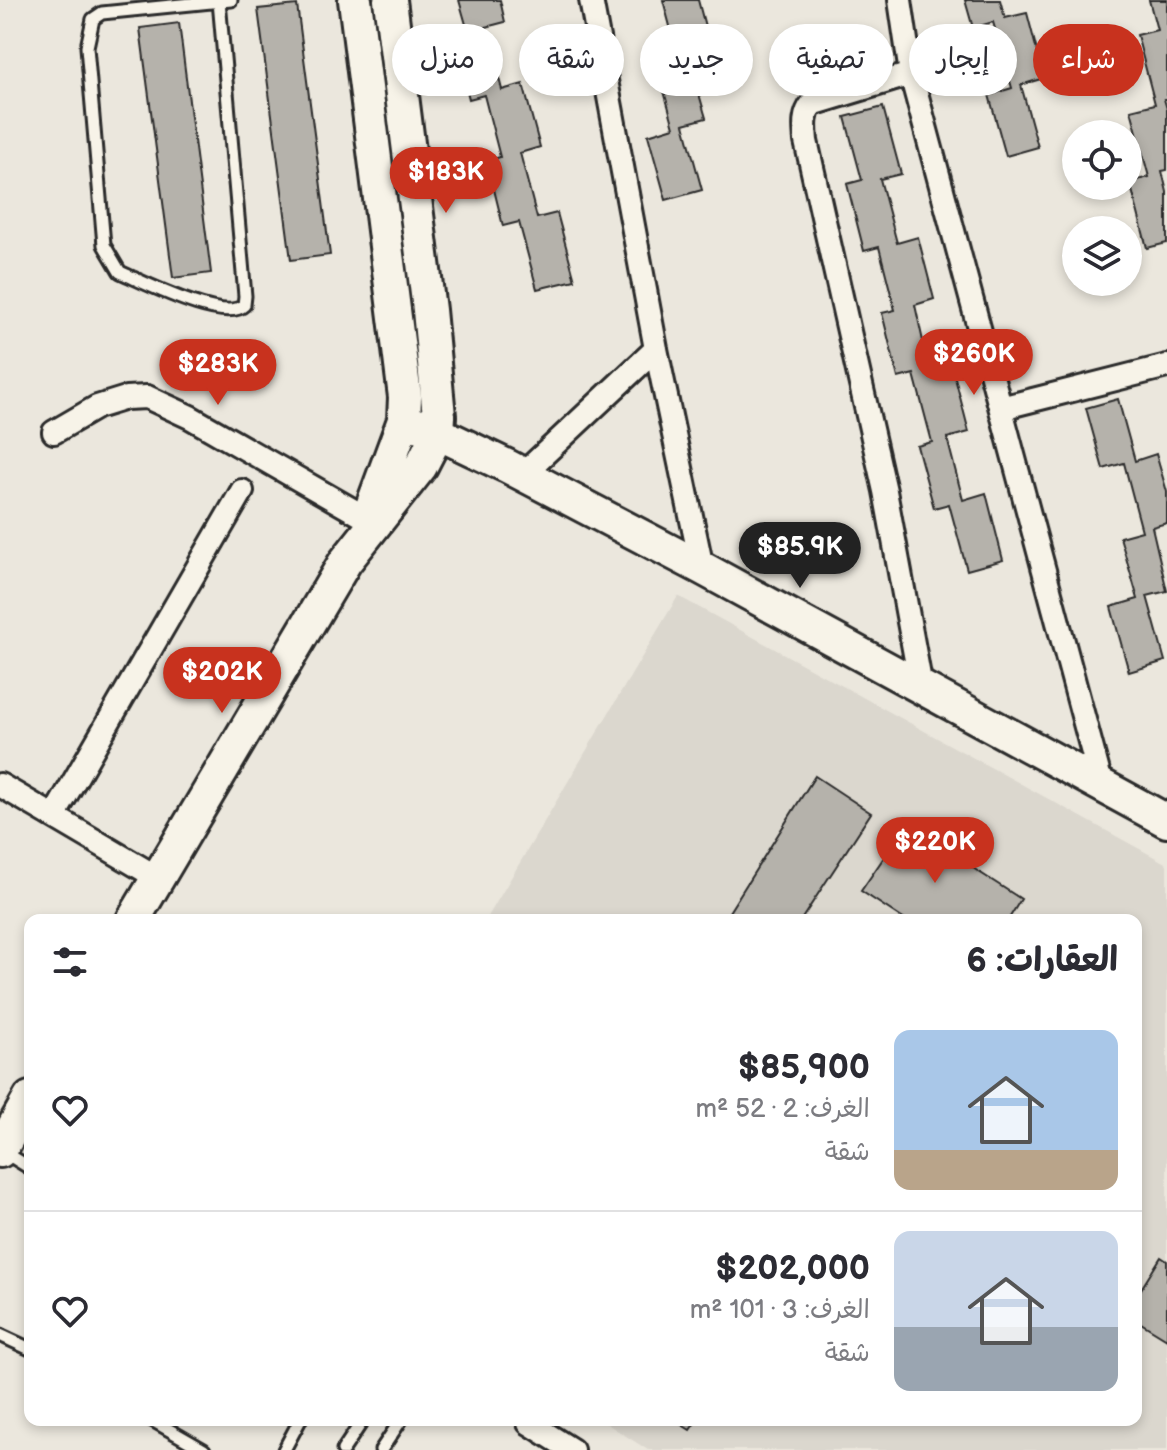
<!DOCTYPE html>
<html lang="ar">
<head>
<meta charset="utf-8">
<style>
  :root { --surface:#fff; --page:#f2f2f3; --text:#2b2b33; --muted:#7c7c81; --line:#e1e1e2; --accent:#c8321e }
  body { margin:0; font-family:"Balsamiq Sans","Playpen Sans Arabic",sans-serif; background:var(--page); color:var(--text); direction:rtl; height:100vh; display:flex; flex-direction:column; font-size:30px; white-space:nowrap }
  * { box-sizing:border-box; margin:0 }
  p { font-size:26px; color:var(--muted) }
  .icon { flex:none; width:44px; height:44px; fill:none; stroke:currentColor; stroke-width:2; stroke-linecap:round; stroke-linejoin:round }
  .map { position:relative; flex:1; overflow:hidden; direction:ltr }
  .details { position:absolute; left:24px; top:914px; width:1118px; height:512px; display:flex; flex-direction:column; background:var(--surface); border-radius:16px; box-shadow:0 4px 12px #0003; direction:rtl }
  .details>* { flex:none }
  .top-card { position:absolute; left:24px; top:24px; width:1120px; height:72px; direction:rtl; display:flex; gap:16px }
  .controls { position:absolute; left:1062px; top:120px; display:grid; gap:16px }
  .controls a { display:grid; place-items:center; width:80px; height:80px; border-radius:50%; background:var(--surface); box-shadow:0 4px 12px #0003; font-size:40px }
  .price { position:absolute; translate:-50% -68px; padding:0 18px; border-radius:28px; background:var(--accent); color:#fff; font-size:26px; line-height:52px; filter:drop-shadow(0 2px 4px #0008) }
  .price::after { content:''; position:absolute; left:50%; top:48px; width:24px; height:18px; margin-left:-12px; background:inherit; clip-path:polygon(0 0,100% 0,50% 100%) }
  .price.on { background:#222; color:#fff }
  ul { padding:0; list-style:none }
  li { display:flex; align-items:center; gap:24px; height:200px; padding:0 24px }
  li+li { border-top:2px solid var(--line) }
  li span { display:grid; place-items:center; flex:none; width:224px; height:160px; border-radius:16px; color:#555 }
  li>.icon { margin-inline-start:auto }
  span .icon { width:96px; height:96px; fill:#fffc; stroke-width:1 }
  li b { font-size:34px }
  h2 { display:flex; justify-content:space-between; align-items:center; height:96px; padding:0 24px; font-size:34px }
  .chip { padding:0 28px; border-radius:36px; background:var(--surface); box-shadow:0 4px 12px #0003; font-size:28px; line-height:72px }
  .chip.on { background:var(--accent); color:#fff }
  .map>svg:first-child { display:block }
  .built { fill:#dbd7ce }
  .building { fill:#b5b2ab; stroke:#2b2b2b; stroke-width:2 }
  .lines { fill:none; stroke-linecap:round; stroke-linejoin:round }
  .lane-casing { stroke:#2b2b2b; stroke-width:17 }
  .street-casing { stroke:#2b2b2b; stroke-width:28 }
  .secondary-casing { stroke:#2b2b2b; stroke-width:38 }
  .lane { stroke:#f7f3e8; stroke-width:11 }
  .street { stroke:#f7f3e8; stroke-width:22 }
  .secondary { stroke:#f7f3e8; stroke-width:32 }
</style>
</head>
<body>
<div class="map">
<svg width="1167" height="1450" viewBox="0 0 1167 1450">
  <rect width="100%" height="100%" fill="#ebe7dd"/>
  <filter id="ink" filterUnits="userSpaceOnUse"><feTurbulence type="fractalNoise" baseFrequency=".0125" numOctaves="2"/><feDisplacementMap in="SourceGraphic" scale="16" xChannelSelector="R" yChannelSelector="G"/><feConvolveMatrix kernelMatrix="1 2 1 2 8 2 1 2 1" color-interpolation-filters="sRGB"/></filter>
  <g filter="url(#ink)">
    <path class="built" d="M678,596L1167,864V1450H648L601,1420H1136V920H486Z"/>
    <path class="building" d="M459,0H500L505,22L486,27L502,90L523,84L540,147L520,153L537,218L557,213L575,280L537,289L519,222L503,226L487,161L500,157L484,95L469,99L452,32L467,28Z
      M663,0H698L711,49L688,56L706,118L684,124L702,190L666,200L648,135L674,127L657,66L679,60Z
      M965,0H1000L1005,18L1027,13L1044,78L1021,85L1038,147L1006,156L989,95L1012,88L993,22L973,28Z
      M1149,0H1167V99H1164L1167,109V170L1162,171L1167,192V243L1147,248L1130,182L1149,177L1131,110L1155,104L1137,35L1157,30Z
      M297,5L330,255L291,260L258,9Z
      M179,23L211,273L173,278L140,28Z
      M883,107L901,174L880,179L897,243L918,237L934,299L915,305L930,373L952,366L969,432L947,438L963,500L986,493L1003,560L967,570L949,504L934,508L917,446L932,442L914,374L898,378L882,313L895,310L879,247L864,251L847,184L862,180L845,117Z
      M1118,399L1135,461L1156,454L1167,492V523L1152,527L1167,591L1147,596L1165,661L1129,672L1111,607L1138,599L1120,537L1142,531L1124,463L1103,469L1086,408Z
      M815,776L871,813L801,920H724Z
      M906,825L1021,899L1008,920H905L861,891Z
      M1161,1257L1167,1261V1339L1136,1320V1297Z
      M674,1420H697L690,1430Z"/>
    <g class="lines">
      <g class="lane-casing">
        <path id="lane" d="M219,1L245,296L244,305C225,324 144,282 120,272L104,245L87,47L93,19L102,13L231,0
          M1,1150L30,1168
          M0,1335L30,1349
          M152,1420L204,1450
          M284,1450L300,1420
          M343,1450L363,1420
          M381,1450L401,1420"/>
      </g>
      <g class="street-casing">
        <path id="street" d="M591,0L656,349L702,568
          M900,0L911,74L1101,783
          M911,74L812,104C803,115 805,128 806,141L885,491L921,687
          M1001,408L1167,366
          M54,432L97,407L126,398L147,397L190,417L375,523
          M523,474L656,349
          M0,785L158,878
          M54,816L242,491
          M529,1423L572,1450"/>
      </g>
      <g class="secondary-casing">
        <path id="secondary" d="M355,0L405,397L404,420L369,515
          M404,420L438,433L507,466L702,568L1167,821
          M133,920L345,562L421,466L438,433L439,416L429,310L390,0
          M0,1151L30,1098"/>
      </g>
      <use href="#lane" class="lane"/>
      <use href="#street" class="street"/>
      <use href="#secondary" class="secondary"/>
    </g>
  </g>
</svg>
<div class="controls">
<a><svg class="icon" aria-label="locate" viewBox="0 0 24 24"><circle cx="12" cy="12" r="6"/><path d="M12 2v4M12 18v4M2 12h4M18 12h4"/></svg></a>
<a><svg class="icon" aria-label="layers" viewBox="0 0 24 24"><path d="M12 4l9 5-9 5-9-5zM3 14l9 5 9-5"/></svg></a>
</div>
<b class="price" style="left:446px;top:215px">$183K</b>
<b class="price" style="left:974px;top:397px">$260K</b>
<b class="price" style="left:218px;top:407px">$283K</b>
<b class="price on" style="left:800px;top:590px">$85.9K</b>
<b class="price" style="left:222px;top:715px">$202K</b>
<b class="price" style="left:935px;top:885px">$220K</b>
<div class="top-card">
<a class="chip on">شراء</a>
<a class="chip">إيجار</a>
<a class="chip">تصفية</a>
<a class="chip">جديد</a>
<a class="chip">شقة</a>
<a class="chip">منزل</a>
</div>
<section class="details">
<h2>العقارات: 6<svg class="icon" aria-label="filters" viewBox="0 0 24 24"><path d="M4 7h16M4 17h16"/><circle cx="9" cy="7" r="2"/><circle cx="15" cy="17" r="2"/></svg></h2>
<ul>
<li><span style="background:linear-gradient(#a9c7e8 75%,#b9a48a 0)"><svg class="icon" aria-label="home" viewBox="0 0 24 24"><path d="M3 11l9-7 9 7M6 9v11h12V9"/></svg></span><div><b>$85,900</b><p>الغرف: 2 · 52 m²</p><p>شقة</p></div><svg class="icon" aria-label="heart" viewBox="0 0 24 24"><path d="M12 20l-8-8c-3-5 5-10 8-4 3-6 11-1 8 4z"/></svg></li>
<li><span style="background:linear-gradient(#c9d6e8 60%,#9aa5b1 0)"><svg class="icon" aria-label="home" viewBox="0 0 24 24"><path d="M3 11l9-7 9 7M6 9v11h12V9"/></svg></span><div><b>$202,000</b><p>الغرف: 3 · 101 m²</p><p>شقة</p></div><svg class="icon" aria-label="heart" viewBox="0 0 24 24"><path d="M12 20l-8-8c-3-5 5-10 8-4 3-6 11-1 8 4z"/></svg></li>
</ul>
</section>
</div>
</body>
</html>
